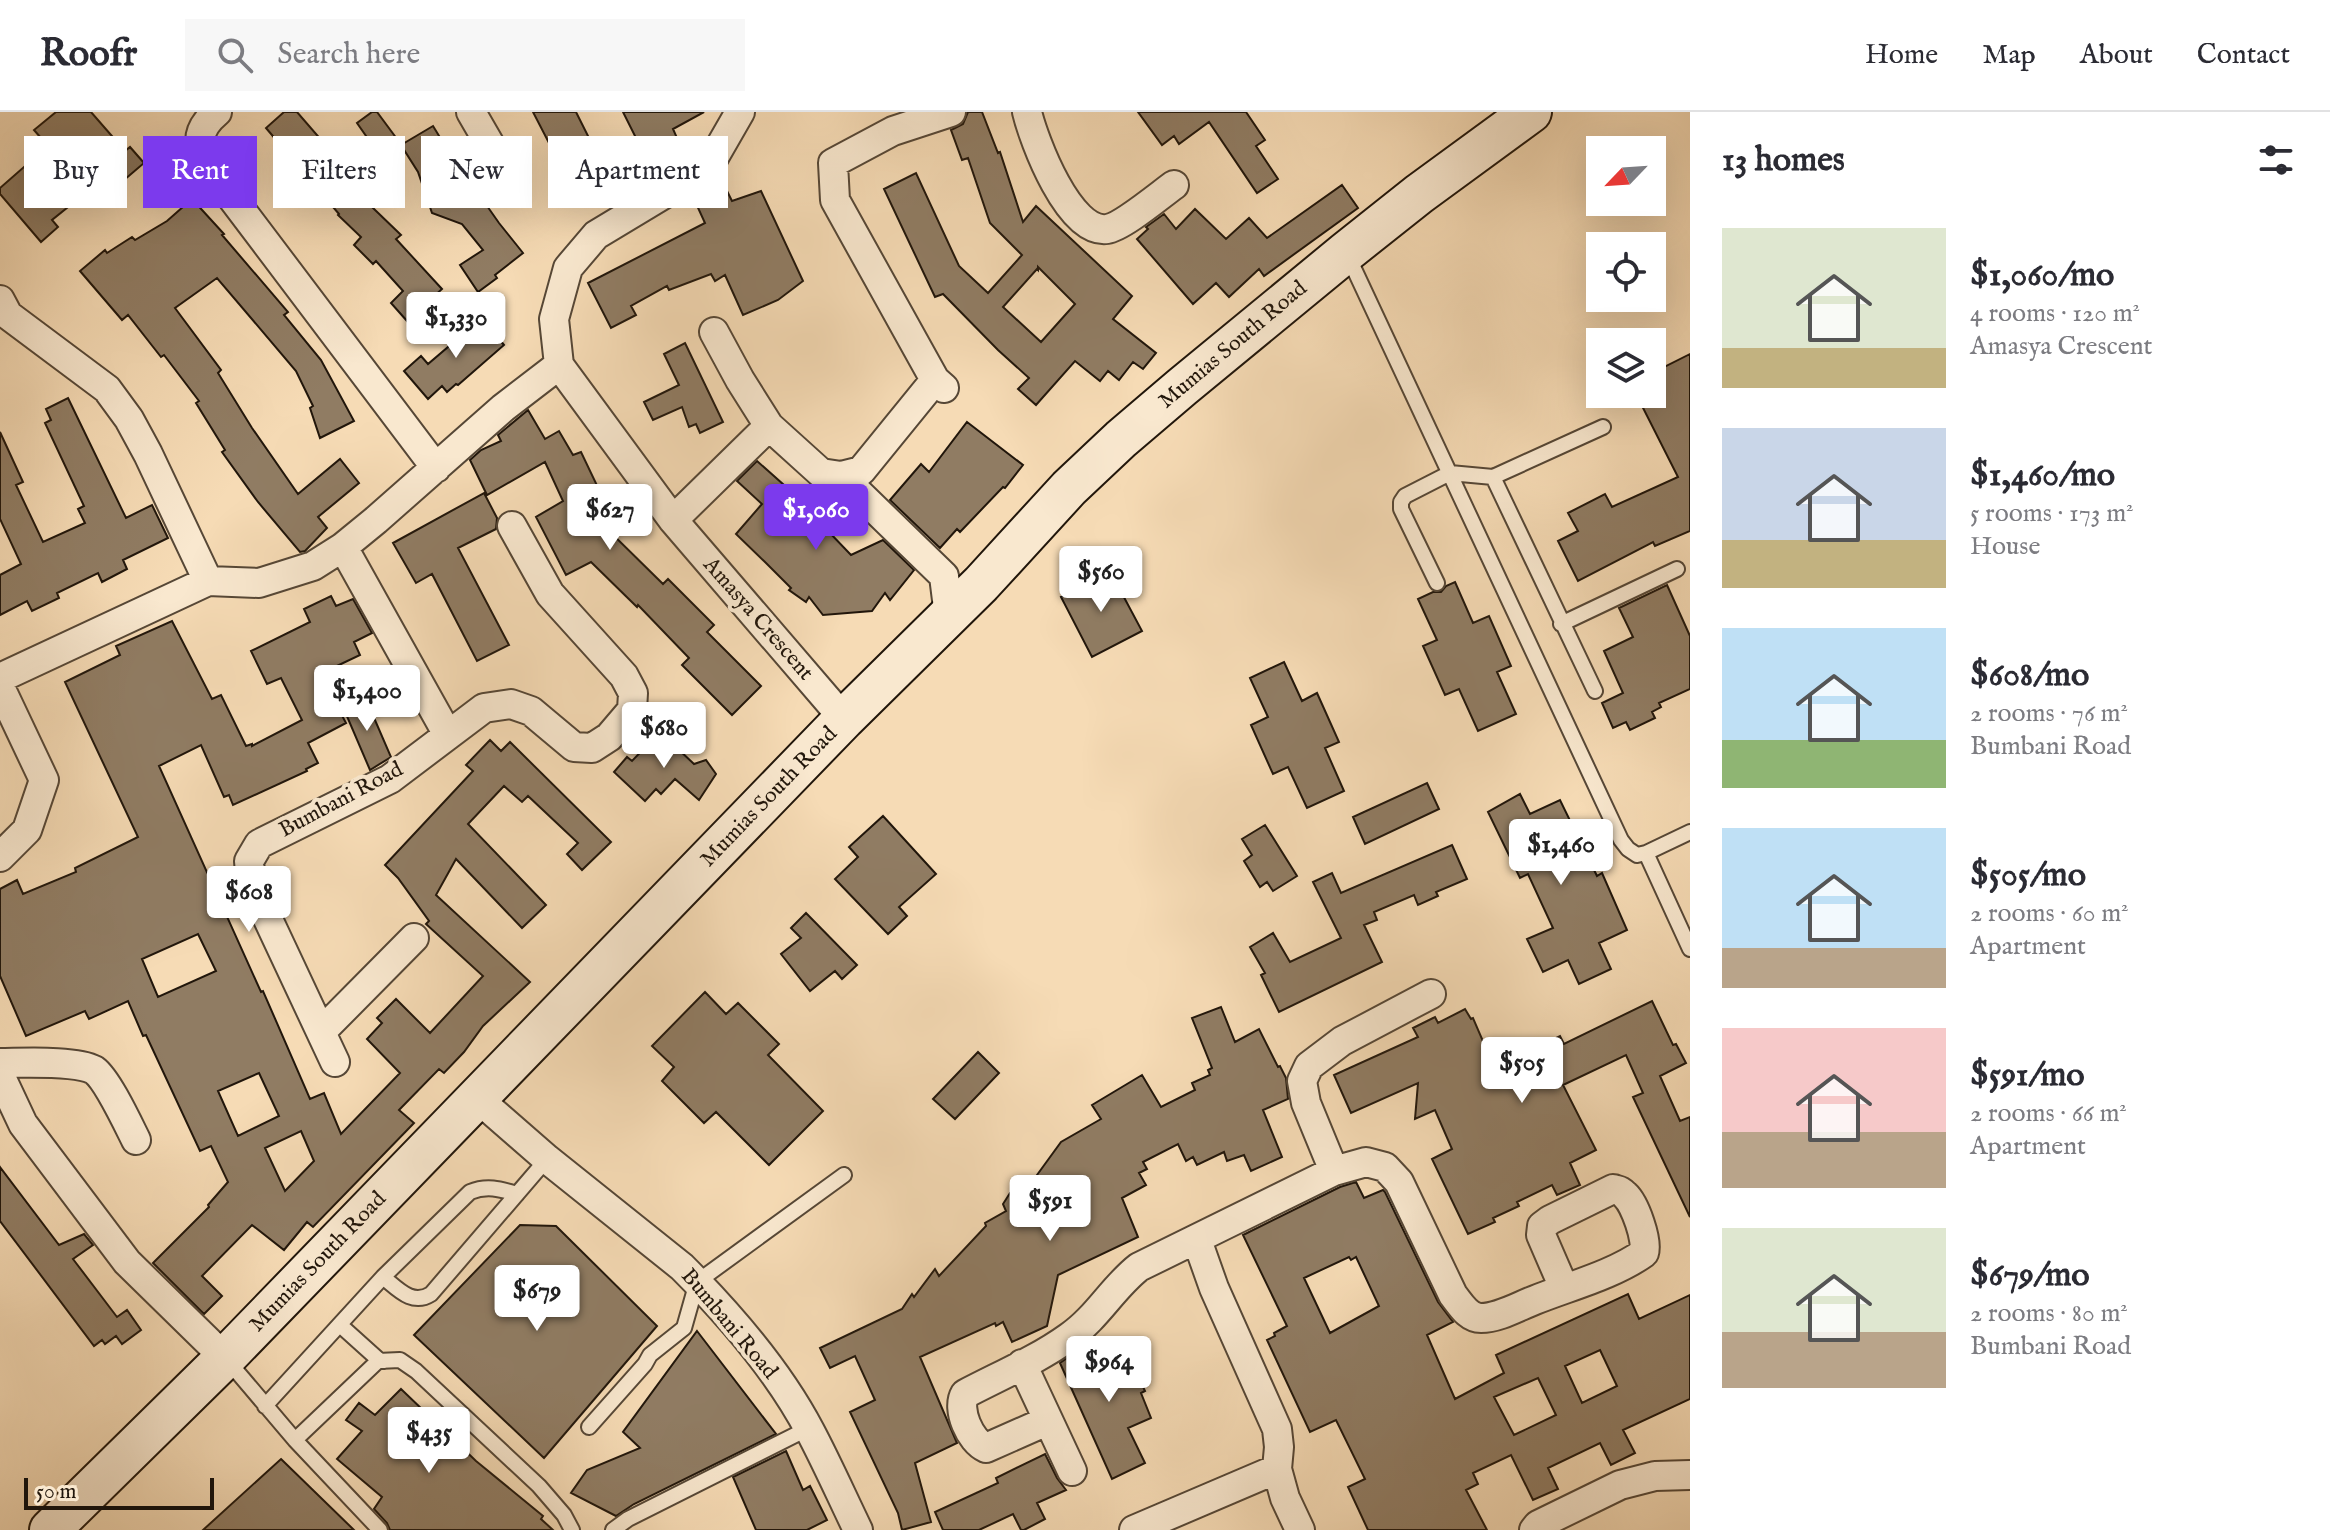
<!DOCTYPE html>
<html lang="en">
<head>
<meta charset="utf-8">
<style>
  :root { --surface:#fff; --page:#f7f7f7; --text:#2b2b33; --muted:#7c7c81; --line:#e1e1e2; --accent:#7c3aed }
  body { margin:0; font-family:"IM FELL English",serif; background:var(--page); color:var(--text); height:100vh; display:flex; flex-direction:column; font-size:30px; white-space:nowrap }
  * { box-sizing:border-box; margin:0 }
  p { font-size:26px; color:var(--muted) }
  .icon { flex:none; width:44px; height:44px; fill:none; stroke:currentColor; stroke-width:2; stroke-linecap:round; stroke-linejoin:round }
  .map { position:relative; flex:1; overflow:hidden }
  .drawer { display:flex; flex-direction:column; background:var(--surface); width:640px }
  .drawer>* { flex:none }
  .top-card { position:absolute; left:24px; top:24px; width:760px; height:72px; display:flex; gap:16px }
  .needle { width:52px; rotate:245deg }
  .buttons { position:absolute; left:1586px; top:24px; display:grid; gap:16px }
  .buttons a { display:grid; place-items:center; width:80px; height:80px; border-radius:0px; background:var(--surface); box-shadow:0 8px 32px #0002; font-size:40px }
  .scale { position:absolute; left:24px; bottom:20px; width:190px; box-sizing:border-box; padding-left:8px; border:4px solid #21160b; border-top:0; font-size:22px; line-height:28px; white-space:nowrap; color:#21160b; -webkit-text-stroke:6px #f9e8cf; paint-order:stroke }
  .price { position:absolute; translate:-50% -68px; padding:0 18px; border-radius:8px; background:#fff; color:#222; font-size:26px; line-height:52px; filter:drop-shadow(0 2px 4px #0008) }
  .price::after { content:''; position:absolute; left:50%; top:48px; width:24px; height:18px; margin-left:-12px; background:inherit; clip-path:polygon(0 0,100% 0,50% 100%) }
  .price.current { background:var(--accent); color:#fff }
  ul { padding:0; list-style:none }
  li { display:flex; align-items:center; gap:24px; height:200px; padding:0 32px }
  li span { display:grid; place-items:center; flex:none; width:224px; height:160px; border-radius:0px; color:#555 }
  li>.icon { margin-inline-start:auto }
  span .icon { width:96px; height:96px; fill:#fffc; stroke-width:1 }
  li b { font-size:34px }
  h2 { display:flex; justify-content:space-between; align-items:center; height:96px; padding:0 32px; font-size:34px }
  .tag { padding:0 28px; border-radius:0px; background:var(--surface); box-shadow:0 8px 32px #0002; font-size:28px; line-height:72px }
  .tag.current { background:var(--accent); color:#fff }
  header { display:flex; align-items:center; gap:48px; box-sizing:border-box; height:112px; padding:0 40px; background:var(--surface); border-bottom:2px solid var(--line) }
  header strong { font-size:38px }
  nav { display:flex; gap:44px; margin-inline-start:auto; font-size:28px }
  .search { width:560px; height:72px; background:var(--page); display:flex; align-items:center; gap:20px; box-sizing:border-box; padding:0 28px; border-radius:0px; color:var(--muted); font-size:30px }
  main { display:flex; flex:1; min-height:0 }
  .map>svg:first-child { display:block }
  .building { fill:#907c63; stroke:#21160b; stroke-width:2; fill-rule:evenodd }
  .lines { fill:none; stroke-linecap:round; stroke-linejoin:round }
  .lane-casing { stroke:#564736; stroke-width:18 }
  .street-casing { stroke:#564736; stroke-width:32 }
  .secondary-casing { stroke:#21160b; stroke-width:44 }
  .lane { stroke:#f9e8cf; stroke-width:14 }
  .street { stroke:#f9e8cf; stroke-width:28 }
  .secondary { stroke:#f9e8cf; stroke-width:40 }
  .labels { text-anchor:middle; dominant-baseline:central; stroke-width:8; stroke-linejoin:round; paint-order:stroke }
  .street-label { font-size:22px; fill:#21160b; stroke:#f9e8cf }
</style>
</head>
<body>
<header>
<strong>Roofr</strong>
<div class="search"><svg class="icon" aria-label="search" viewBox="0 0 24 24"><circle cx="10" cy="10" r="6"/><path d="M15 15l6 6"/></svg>Search here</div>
<nav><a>Home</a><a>Map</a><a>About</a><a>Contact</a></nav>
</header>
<main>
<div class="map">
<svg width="1690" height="1418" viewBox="0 0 1690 1418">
  <rect width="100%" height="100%" fill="#f6dbb5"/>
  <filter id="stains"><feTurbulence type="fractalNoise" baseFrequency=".0025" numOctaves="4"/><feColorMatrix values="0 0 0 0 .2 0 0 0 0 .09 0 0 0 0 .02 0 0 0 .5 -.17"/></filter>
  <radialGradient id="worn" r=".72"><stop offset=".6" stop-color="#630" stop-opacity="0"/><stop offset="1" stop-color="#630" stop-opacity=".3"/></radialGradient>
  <path class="building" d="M56,0H91L125,39L130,35L144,51L117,74L108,62L89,80L88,79L52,108L58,115L41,130L0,82V76L48,34L34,18Z
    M284,0H297L362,75L345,69L401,123L396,127L442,177L407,209L391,191L403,179L376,149L373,152L354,133L361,125L338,103L339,102L266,16Z
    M372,0H377L397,27L378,41L357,11Z
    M533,0H576L599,46L636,28L646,49L609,66L615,77L582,94L574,79L568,82L557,61L563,58Z
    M623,0H704L673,17L677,26L644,42Z
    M968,0H982L998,41L1000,40L1023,110L1036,94L1132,184L1113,207L1156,241L1143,257L1133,250L1119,268L1108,259L1100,269L1075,249L1036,293L1018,277L1029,266L998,238L943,182L935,185L884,77L916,61L959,154L988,181L1022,143L990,111L968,46L962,48L951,18L963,12ZM1038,155L1075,192L1041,230L1003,195L1037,157L1038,158Z
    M1138,0H1246L1265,28L1256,34L1278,67L1257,81L1209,10L1179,32L1174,24L1162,33Z
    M433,14L458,55L459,54L499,111L523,141L495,163L497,166L478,180L460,153L483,138L462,112L432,101L418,60L401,33Z
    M724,73L732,89L761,79L803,169L778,188L743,203L725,163L715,169L711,162L669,178L667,174L631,194L636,203L611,216L588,171L705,111L694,87Z
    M1342,73L1358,96L1264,164L1259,157L1229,185L1216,171L1193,192L1137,127L1148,117L1146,115L1164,102L1176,117L1195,97L1226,127L1249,106L1267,126Z
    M192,87L224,122L222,123L288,200L284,203L321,248L354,309L320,326L310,296L313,294L296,259L217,166L175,196L221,258L218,261L252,316L298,382L340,347L359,371L318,405L327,416L305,439L300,440L258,390L222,340L225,338L196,291L199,289L164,243L161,245L128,203L122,208L80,159L105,138L107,141L132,125L135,128L167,109Z
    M482,206L504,233L458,273L456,272L447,280L442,274L428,287L404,259L421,244L428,252Z
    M685,231L723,310L700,321L696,312L689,315L682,295L653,308L644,290L679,273L664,242Z
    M1690,242V419L1655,434L1653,430L1578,469L1558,429L1578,419L1568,401L1605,382L1612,395L1678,365L1636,282H1652V261Z
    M68,286L126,406L152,393L168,426L123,448L127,457L102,470L98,461L57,481L59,486L32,499L27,489L0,503V463L21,452L0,407V320L23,370L16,373L43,430L85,411L78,397L84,394L45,311L51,308L46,297Z
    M528,298L545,327L559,319L573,343L581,340L613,407L603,413L663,472L668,467L714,513L707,520L761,574L732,603L682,553L689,546L638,493L637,495L591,450L566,463L536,405L563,389L545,350L487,383L470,348L481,338L501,329L498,323Z
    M967,310L1023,353L1005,376L1003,375L960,420L957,417L940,436L890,388L921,352L929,360Z
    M757,349L784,373L851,443L883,428L914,458L890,488L885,481L872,499L823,503L809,485L806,490L789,478L791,476L765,450L736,422L762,392L737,369Z
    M484,381L497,406L496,417L458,436L509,533L477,549L432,462L416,471L393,431Z
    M1110,459L1142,519L1092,545L1061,485Z
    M1455,470L1473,511L1489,504L1511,554L1497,560L1516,602L1478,619L1459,577L1445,583L1423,534L1437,528L1418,487L1433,480H1441L1446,474Z
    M1667,473L1690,524V577L1659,591L1661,595L1652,600L1655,606L1630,618L1626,610L1613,616L1602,591L1623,581L1604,539L1633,525L1619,496Z
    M331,484L336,494L353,487L372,521L354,530L360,543L320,562L346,611L308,631L318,651L306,657L307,659L233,693L229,683L224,685L201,633L159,654L261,880L263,879L310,987L324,981L341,1022L400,961L367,927L382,911L377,906L396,887L430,921L483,864L426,812L429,809L398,766L385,753L473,659L466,653L490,628L501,639L510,630L611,730L582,758L567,742L578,731L528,684L522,690L504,674L468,712L546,793L522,816L456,747L436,783L530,870L483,914L464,940L444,961L439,957L399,998L414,1011L313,1115L307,1110L284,1138L252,1113L202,1164L222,1184L204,1202L153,1151L209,1095L208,1093L228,1070L211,1034L200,1039L146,923L143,924L128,889L89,907L85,899L26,924L0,864V777L17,768L23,782L76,760L75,756L138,725L65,570L120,543L116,534L172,509L212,587L221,583L246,634L252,632V634L302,608L281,566L267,572L251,539L310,510L304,497ZM198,822L216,859L158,885L142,847ZM259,961L279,1004L238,1024L218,979ZM301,1019L314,1049L285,1079L265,1036Z
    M1284,550L1302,589L1317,581L1339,630L1325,636L1344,679L1307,696L1288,655L1273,662L1251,613L1268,605L1250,566Z
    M365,585L391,645L370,658L343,595Z
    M660,620L694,652L706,648L716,662L699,688L675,667L661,682L656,677L645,689L614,660L627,645L632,649Z
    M1427,671L1439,697L1365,732L1353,705Z
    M1520,682L1530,702L1560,688L1597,764L1602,761L1627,818L1599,831L1611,857L1579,872L1568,848L1543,860L1527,827L1553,816L1528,762L1520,766L1488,700Z
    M883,704L936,762L899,795L907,804L888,822L835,767L858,745L849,735Z
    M1265,713L1297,764L1273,779L1267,770L1260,775L1244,749L1252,743L1242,727Z
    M1452,733L1467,767L1436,780L1438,784L1418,793L1414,783L1374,800L1377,808L1364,813L1382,850L1279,900L1261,863L1265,861L1250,835L1273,821L1290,850L1341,826L1313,770L1332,761L1341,781Z
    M806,801L857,853L842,867L835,859L810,879L781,842L801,826L791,816Z
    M705,880L726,902L738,891L779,932L768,943L823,999L769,1053L716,1000L704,1011L662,969L674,955L652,934Z
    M1652,889L1673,933L1676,932L1686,951L1660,964L1680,1009L1690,1005V1105L1633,985L1643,981L1626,943L1563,973L1596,1038L1570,1051L1580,1073L1557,1083L1552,1073L1517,1090L1519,1094L1493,1106L1495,1110L1468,1122L1432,1047L1452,1037L1435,998L1415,1007L1418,971L1351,1001L1334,963L1418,925L1413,916L1435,905L1438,911L1465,897L1471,907L1473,906L1488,941L1515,929L1521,943L1560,924L1564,932Z
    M1221,895L1235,930L1259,917L1278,955L1280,954L1286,966L1288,987L1263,998L1282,1045L1251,1059L1244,1043L1227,1049L1224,1040L1197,1053L1193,1045L1186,1049L1178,1032L1143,1050L1147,1057L1139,1061L1146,1073L1122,1086L1138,1125L1058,1163L1047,1214L1012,1230L1003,1210L996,1214L995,1211L920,1245L957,1331L915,1351L931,1410L902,1418L898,1401L850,1300L875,1288L855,1244L830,1256L820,1236L902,1197L912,1182L914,1185L935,1157L939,1164L986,1114L985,1111L1006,1099L1003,1092L1010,1081L1029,1074L1061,1030L1101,1007L1092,993L1142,963L1161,995L1195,978L1192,971L1210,963L1208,958L1212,956L1192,906Z
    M978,940L999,961L955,1007L933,987Z
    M0,1055L59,1133L84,1122L93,1133L73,1147L117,1205L127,1198L141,1218L122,1232L116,1224L105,1232L102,1228L94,1234L0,1109Z
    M1356,1070L1364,1086L1383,1078L1385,1080L1438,1190L1453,1210L1427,1223L1455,1287L1504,1261L1496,1243L1628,1182L1639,1207L1690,1183V1287L1623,1318L1635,1341L1611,1353L1600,1331L1548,1356L1558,1377L1533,1388L1511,1343L1473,1361L1478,1372L1466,1378L1487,1418H1368L1348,1375L1365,1367L1336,1308L1310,1320L1267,1228L1275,1224L1274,1221L1287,1214L1243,1123L1340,1075ZM1349,1145L1351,1148L1356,1145L1379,1194L1330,1221L1304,1166ZM1600,1238L1617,1274L1582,1291L1565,1254ZM1538,1266L1556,1303L1514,1323L1494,1285Z
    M520,1113L556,1114L657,1214L544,1346L414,1223Z
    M697,1219L776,1322L634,1392L616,1404L571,1381L587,1358L640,1336L623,1320Z
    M1087,1232L1094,1247L1124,1234L1145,1279L1141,1281L1151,1306L1128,1316L1145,1351L1112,1367L1060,1251Z
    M401,1277L476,1349L543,1404L541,1407L553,1418H390L387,1411L374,1397L382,1385L337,1347L362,1319L346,1308L359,1291L375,1303Z
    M786,1339L803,1378L810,1374L827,1408L807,1418H756L733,1365Z
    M1045,1342L1057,1366L1066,1378L1037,1391L1045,1407L1024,1418H1021L1013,1402L979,1418H943L935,1400L998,1371L996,1366Z
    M281,1347L354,1418H203Z"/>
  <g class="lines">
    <g class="lane-casing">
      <path id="lane" d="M1348,144L1621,728L1628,737L1637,743L1646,741L1690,720
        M1493,365L1595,579
        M1437,471L1401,397V390L1405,384L1450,361L1493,365L1603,315
        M1561,512L1677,457
        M1646,741L1690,837
        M383,1165C398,1177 412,1194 431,1182L547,1047
        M340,1213L380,1249H385
        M228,1249L295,1328L380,1418
        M265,1294L383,1165L470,1080C487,1073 500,1077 517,1082
        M589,1315L645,1252L650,1243L684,1216L697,1170L844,1063
        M295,1328L378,1249L400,1248L416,1259L539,1374L564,1403L572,1418
        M613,1418L628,1407L809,1316"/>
    </g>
    <g class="street-casing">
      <path id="street" d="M217,0C192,21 198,38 214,62L436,356
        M471,0L515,76
        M740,0L713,47L689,67L596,123L568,156L554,207L559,253L673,408L844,607
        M1027,0C1034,29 1069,122 1107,117C1122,115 1160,83 1174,73
        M0,188L8,203L107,277L129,307L148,342L208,469
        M714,220L740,268L769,314L821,361L841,364L861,359L935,268L944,276
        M935,268L835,88L833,51L893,19L951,0
        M841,364L944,464L949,504
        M673,408L769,314
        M343,435L448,623
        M0,566L208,469L259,471L313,454L343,435L376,408L503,296L559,253
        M0,575L44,668L27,718L0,745
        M321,920L414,826
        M335,950L251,771L249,749L259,732L390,667L484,596L511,592L531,599L574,635L592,636L609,625L632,598L633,581L624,564L550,482L512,414
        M0,951C22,951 76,948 94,958C107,967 128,1012 136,1028
        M0,963L23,1012L127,1150L225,1246
        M477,986L547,1047L682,1155C730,1203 778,1258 810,1319C827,1351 842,1385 858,1418
        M1334,1059L1306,991L1302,969L1309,954L1342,929L1431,882
        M1197,1128L1214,1176L1277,1317L1279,1335L1277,1357
        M1022,1252L1072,1359
        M1047,1309L986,1336C970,1329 956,1297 965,1282C999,1264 1037,1248 1069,1225C1097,1206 1113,1175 1139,1155L1334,1059L1366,1050L1385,1055L1399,1070L1453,1183C1461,1193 1468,1206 1481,1206C1499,1206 1519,1194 1535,1188C1570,1174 1613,1163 1644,1141C1648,1129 1635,1092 1625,1083C1620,1078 1620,1079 1613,1077L1550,1108L1542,1114L1541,1123L1564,1176
        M1134,1418L1277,1357L1285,1386L1300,1418
        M1534,1418L1538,1413L1620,1373L1655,1364L1690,1363"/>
    </g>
    <g class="secondary-casing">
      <path id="secondary" d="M50,1418L225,1246L844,607L981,472L1069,376L1121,327L1182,275L1346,140L1419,82L1531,0"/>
    </g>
    <use href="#lane" class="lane"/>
    <use href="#street" class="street"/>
    <use href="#secondary" class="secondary"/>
  </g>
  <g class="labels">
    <g class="street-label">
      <text transform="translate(1233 233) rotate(-40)">Mumias South Road</text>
      <text transform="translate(758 507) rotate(49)">Amasya Crescent</text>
      <text transform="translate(769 685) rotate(-46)">Mumias South Road</text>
      <text transform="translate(341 688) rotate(-28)">Bumbani Road</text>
      <text transform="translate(318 1150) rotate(-46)">Mumias South Road</text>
      <text transform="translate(729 1212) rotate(50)">Bumbani Road</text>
    </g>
  </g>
  <rect width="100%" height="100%" filter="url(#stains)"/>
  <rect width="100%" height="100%" fill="url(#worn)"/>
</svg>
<div class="buttons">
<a><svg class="needle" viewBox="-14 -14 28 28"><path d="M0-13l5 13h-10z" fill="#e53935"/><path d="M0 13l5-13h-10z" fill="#7c7c81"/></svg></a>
<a><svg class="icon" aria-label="locate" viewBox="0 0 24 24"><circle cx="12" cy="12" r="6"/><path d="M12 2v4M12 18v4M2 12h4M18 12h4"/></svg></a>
<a><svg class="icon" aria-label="layers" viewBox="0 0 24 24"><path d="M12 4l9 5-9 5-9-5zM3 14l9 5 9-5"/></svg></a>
</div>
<div class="scale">50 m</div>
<b class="price" style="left:456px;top:248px">$1,330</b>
<b class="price" style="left:610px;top:440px">$627</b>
<b class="price current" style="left:816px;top:440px">$1,060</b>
<b class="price" style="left:1101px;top:502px">$560</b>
<b class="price" style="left:367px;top:621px">$1,400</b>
<b class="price" style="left:664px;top:658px">$680</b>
<b class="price" style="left:1561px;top:775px">$1,460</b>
<b class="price" style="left:249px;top:822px">$608</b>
<b class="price" style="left:1522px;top:993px">$505</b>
<b class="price" style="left:1050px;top:1131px">$591</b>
<b class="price" style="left:537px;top:1221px">$679</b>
<b class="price" style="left:1109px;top:1292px">$964</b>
<b class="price" style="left:429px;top:1363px">$435</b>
<div class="top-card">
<a class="tag">Buy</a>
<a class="tag current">Rent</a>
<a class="tag">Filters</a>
<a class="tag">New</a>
<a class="tag">Apartment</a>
</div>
</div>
<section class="drawer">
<h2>13 homes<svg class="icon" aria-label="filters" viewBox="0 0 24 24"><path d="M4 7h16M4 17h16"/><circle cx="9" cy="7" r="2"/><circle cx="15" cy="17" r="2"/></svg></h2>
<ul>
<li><span style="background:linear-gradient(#dfe7d0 75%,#c2b280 0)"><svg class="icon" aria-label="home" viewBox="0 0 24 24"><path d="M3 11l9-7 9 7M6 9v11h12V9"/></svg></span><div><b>$1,060/mo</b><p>4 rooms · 120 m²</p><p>Amasya Crescent</p></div></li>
<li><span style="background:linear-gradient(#c9d6e8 70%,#c2b280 0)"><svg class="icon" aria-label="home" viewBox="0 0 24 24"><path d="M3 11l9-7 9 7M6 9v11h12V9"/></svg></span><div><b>$1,460/mo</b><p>5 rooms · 173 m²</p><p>House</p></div></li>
<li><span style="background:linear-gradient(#bfe0f5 70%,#8fb573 0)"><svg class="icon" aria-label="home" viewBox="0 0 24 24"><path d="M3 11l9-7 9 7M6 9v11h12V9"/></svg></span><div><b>$608/mo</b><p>2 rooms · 76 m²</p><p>Bumbani Road</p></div></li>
<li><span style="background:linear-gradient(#bfe0f5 75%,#b9a48a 0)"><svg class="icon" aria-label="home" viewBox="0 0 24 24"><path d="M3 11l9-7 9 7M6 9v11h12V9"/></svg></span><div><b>$505/mo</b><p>2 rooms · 60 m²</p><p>Apartment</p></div></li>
<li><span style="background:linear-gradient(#f6c9c9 65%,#b9a48a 0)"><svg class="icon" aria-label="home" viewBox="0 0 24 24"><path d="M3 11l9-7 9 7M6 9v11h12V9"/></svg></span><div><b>$591/mo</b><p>2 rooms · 66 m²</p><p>Apartment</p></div></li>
<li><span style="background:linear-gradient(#dfe7d0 65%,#b9a48a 0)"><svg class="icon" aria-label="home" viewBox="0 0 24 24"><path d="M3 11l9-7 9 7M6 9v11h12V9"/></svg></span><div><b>$679/mo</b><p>2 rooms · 80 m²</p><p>Bumbani Road</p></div></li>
</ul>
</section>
</main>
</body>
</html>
